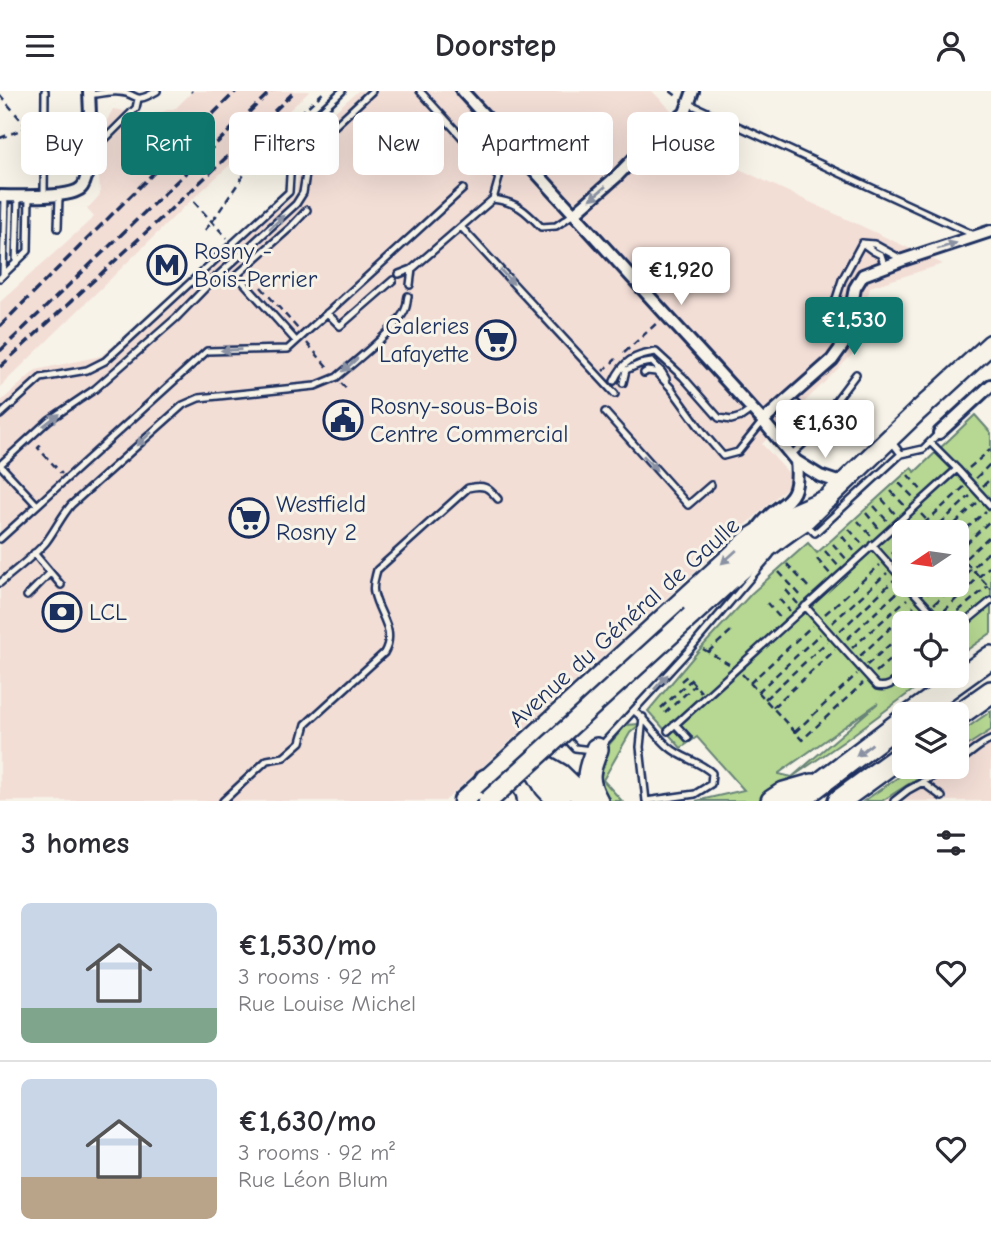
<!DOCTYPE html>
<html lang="en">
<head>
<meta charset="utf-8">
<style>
  :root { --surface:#fff; --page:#f2f2f3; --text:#2b2b33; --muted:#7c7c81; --line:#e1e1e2; --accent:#0f766e }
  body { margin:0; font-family:"Comic Neue",sans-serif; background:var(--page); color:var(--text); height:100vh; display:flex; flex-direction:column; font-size:26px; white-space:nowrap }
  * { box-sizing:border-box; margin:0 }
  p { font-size:23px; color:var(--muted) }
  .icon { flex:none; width:38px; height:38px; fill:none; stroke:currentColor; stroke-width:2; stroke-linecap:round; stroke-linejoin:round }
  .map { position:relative; height:710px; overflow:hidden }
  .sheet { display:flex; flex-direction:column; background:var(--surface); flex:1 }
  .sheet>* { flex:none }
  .hud { position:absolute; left:21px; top:21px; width:950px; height:63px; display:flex; gap:14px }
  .needle { width:46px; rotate:257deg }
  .fabs { position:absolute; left:892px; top:429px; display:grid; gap:14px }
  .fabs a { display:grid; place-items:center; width:77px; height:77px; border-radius:10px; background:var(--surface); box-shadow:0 7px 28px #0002; font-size:35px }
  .price { position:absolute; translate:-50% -60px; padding:0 16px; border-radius:7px; background:#fff; color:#222; font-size:23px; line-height:46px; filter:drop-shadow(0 2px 4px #0008) }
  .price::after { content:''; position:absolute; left:50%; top:42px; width:21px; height:16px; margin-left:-10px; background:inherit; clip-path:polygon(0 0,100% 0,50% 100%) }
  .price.on { background:var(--accent); color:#fff }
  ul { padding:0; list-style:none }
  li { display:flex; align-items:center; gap:21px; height:175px; padding:0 21px }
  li+li { border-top:2px solid var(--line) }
  li span { display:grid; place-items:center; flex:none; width:196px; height:140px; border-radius:10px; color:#555 }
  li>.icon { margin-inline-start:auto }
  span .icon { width:84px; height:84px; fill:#fffc; stroke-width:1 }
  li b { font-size:30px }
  h2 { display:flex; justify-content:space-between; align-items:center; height:84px; padding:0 21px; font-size:30px }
  .tag { padding:0 24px; border-radius:10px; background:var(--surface); box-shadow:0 7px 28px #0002; font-size:24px; line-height:63px }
  .tag.on { background:var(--accent); color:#fff }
  header { display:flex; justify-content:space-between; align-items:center; height:91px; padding:0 21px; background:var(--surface); font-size:32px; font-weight:800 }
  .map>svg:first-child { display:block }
  .built { fill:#f3ded6 }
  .green { fill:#b6d892; stroke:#688478; stroke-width:2; fill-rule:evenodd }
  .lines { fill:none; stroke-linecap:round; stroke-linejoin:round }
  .lane-casing { stroke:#1b2f5e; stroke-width:10 }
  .street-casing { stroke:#1b2f5e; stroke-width:16 }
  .primary-casing { stroke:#1b2f5e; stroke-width:23 }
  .highway-casing { stroke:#1b2f5e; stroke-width:26 }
  .path { stroke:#1b2f5e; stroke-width:2.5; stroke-dasharray:7 5; stroke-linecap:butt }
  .lane { stroke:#f7f3e8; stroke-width:5 }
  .street { stroke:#f7f3e8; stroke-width:10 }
  .primary { stroke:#f7f3e8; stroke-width:18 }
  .highway { stroke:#f7f3e8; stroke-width:21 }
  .rail { stroke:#1b2f5e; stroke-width:3.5; stroke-dasharray:10 5; stroke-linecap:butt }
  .primary-bridge-casing { stroke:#1b2f5e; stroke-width:23; stroke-linecap:butt }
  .primary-bridge { stroke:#f7f3e8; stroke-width:18 }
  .oneway { fill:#8991a3 }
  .labels { text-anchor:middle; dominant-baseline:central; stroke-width:6; stroke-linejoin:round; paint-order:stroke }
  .poi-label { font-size:24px; fill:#1b2f5e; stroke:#f7f3e8; text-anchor:start }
  .street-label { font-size:24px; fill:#1b2f5e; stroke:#f7f3e8 }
</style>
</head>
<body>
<header><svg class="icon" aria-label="menu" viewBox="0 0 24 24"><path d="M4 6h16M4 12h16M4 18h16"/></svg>Doorstep<svg class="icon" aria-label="person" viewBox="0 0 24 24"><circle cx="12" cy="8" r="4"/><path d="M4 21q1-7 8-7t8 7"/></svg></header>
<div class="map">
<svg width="991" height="710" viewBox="0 0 991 710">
  <rect width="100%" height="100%" fill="#f7f3e8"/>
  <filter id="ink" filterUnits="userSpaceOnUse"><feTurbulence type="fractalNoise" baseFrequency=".0143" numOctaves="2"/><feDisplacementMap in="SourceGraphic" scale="14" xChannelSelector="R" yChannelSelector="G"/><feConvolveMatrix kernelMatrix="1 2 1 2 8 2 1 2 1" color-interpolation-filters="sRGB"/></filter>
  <g filter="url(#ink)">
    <path class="built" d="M193,0H310L184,116L0,296V211L94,126L87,118L100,104L97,48L113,18L150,24L176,17Z
      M358,0H652L674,22L679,50L943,173L870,196L856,260L762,353L795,389L445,710H0V311L36,279L101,265L296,103L301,59L306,46Z
      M991,631V710H878L928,676H957V655Z"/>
    <path class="green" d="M975,324L991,342V542L957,566V532H905V584L932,585L843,651L792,686L786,697L763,710H696L744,699L697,646L681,657L648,620L700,558L752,502L808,452L817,462L911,377L915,381ZM905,441H957V494H905ZM878,612L792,686L779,683V682Z
      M991,620V639L957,661V644Z
      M640,633L630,642L603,689L622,710H606L595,678L601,663L626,634Z
      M913,676H935L882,710H864Z"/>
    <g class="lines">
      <g class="lane-casing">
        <path id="lane" d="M420,0L499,87L493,108
          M90,4C99,3 109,0 119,1C140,2 131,15 157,0
          M690,13L974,144
          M90,55H98L136,17L138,8
          M44,104L45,0
          M461,136L615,303
          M58,137L59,105
          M862,152L874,153L903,169
          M862,152L873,160L881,164L885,176
          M16,172L18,105
          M3,183L5,105
          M399,183L412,178
          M0,187L28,160L29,105
          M410,194L412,178L493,108C516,111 525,119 541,136L556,135L575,122
          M645,199L683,163
          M327,222L340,235L393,189
          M823,235L835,211L842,189L862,152
          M296,250L237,184L291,136L307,119
          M644,282L647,280L656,281L671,297L705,344L723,365L738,361L763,330
          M614,290C623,270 634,264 656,261L683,286L719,327L731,329L741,326L751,319
          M623,292L626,279L640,273L652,271L662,281L666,288
          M605,321L688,414L711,394
          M0,324L41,287L87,279L105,270L289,101L292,53L297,42L342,0
          M813,340L856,283
          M792,363L804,352L813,340L810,329L797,313
          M901,363L923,358L939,342
          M0,374L49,329L95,298L176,227L212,190L296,113L303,102L310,58L372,0
          M0,374L37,414
          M957,378L991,415
          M806,433L815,442L901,363L891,350
          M0,448L207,260L288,258L463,98
          M872,454L905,491
          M34,462L61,494
          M0,492C15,479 33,466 46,451C55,439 61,426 71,414L183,314L199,307L315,295L337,286C353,272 401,235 406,216C407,213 407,209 408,205
          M907,494L942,532
          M27,505L50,482
          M805,515L877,595C889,598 896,589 905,582
          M957,538L991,510
          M634,620C648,630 656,645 669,656C681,667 699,670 712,682L711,693L695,703L646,710L640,656L643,626
          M675,633L688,647
          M668,640L957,378L930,351
          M564,645L575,657L591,659
          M600,656L690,558L770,464
          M957,671C970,665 977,654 991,649
          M922,691L942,706
          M223,710L267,669L284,666L301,651L306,633L384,562C397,539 379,525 374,502C372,494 375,487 377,479L468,397C484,393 488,396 498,408
          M894,710L908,699L950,676"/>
      </g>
      <g class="street-casing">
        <path id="street" d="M462,0L763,330L796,370L820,385L844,393
          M0,105C17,105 69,108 81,97C93,86 90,18 89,0
          M575,122L616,86L653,48L685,22L693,0
          M763,330L832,269L845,251L855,197L863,184L903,169L991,140
          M939,342L991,294
          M759,436C781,406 801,417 796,370"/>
      </g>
      <g class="primary-casing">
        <path id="primary" d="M691,525C727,493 762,457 803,431L918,320L991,253
          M463,710L752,446L783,427L829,407"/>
      </g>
      <g class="highway-casing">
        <path id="highway" d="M912,623L991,566
          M957,625L991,601
          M597,658C588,680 585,689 597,710
          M528,666L546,696L559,710
          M529,666L560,684L587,710
          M486,689L505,710
          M772,710L784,702L812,694
          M797,710L905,628
          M839,710L905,662"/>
      </g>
      <path class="path" d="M191,0L192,1
        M670,0L678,6
        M0,4L36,47
        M0,47L26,37
        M247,60L258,51L262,57L325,0
        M194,111L227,147
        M205,139L212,131L262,57
        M261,196L298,238
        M307,252L330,279
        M624,262L658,231
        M603,280L616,268
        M341,292L348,300
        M41,354L38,357L62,383
        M969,377L990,359
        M908,384L922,400
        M976,387L991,372
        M899,392L914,407
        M983,395L991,387
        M891,400L905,415
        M882,408L896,424
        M874,415L888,431
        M866,422L880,439
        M921,423L938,441
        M858,430L872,446
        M849,438L863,454
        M915,441L964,396
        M931,441L970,405
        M946,441L977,412
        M842,445L855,461
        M957,446L986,420
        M833,453L847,469
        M825,460L839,476
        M957,461L991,429
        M957,462L991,498
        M892,463L905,451
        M817,468L831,484
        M899,470L905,465
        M787,473L811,499
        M957,475L991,444
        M779,481L803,507
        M957,491L991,459
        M786,499L798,513
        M927,503L937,494
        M779,508L790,520
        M767,512L781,528
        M934,513L955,494
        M944,520L991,474
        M825,523L880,474
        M949,528L988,495
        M832,532L887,482
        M913,532L924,522
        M840,540L894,489
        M847,548L901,498
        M852,557L907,508
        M703,558L729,573
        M708,561L732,539
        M860,565L914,515
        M867,574L905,540
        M876,581L905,555
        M742,583L802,649L863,592
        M681,590L687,585L701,601
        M750,592L812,535
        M758,601L820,543
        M765,608L827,551
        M773,616L835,559
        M661,617L691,589
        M665,622L695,594
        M795,641L857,583"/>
      <use href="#lane" class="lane"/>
      <use href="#street" class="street"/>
      <use href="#primary" class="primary"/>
      <use href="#highway" class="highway"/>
      <path class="rail" d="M0,235L236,0
        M0,260L271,0
        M0,276L209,83L295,0"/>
      <g class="primary-bridge-casing">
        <path id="primary-bridge" d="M488,710L691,525"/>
      </g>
      <use href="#primary-bridge" class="primary-bridge"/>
    </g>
    <defs><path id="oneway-solid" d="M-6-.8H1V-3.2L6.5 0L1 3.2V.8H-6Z" transform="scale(1.75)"/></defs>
    <g class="oneway">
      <use href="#oneway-solid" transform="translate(598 102) rotate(139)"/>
      <use href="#oneway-solid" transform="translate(277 131) rotate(-43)"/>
      <use href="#oneway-solid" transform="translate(947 155) rotate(-18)"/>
      <use href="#oneway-solid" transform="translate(507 186) rotate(47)"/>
      <use href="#oneway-solid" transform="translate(231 259) rotate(178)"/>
      <use href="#oneway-solid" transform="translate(350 274) rotate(138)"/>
      <use href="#oneway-solid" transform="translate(51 329) rotate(-38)"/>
      <use href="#oneway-solid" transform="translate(144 348) rotate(138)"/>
      <use href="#oneway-solid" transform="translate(650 372) rotate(48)"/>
      <use href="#oneway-solid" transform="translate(729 466) rotate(138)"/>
      <use href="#oneway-solid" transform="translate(661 591) rotate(-48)"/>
      <use href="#oneway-solid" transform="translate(864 659) rotate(143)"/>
    </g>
  </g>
  <defs>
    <g id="metro-ring" transform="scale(2.0125)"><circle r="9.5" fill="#f7f3e8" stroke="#1b2f5e" stroke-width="1.5"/><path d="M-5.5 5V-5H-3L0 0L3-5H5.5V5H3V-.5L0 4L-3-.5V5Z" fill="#1b2f5e"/></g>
    <g id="supermarket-ring" transform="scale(2.0125)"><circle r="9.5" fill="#f7f3e8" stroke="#1b2f5e" stroke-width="1.5"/><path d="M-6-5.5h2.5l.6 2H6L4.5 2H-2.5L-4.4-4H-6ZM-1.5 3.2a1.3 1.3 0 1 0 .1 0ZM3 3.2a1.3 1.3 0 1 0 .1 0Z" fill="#1b2f5e"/></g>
    <g id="civic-ring" transform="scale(2.0125)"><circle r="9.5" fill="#f7f3e8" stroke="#1b2f5e" stroke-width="1.5"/><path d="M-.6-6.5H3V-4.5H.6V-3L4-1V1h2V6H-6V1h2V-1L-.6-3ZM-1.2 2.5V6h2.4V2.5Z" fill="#1b2f5e"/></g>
    <g id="bank-ring" transform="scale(2.0125)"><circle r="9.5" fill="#f7f3e8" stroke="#1b2f5e" stroke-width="1.5"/><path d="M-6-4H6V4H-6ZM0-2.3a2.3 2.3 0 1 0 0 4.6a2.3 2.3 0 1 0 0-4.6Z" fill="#1b2f5e"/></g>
  </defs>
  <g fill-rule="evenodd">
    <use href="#metro-ring" x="167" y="174"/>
    <use href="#supermarket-ring" x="496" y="249"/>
    <use href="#civic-ring" x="343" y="329"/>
    <use href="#supermarket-ring" x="249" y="427"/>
    <use href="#bank-ring" x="62" y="521"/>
  </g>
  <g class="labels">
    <g class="poi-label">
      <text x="194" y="160">Rosny -<tspan x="194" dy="28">Bois-Perrier</tspan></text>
      <text x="469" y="235" text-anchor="end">Galeries<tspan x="469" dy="28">Lafayette</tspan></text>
      <text x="370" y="315">Rosny-sous-Bois<tspan x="370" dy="28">Centre Commercial</tspan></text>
      <text x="276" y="413">Westfield<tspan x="276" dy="28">Rosny 2</tspan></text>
      <text x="89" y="521">LCL</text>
    </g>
    <g class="street-label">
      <text transform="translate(624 531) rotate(-42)">Avenue du Général de Gaulle</text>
    </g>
  </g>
</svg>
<div class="fabs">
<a><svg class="needle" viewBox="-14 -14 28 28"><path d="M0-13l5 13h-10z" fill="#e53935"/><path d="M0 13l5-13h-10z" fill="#7c7c81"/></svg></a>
<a><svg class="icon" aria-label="locate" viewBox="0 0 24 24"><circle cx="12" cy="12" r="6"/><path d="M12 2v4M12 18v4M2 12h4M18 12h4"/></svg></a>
<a><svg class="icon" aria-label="layers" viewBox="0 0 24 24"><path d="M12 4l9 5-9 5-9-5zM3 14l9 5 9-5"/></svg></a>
</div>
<b class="price" style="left:681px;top:216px">€1,920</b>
<b class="price on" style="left:854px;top:266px">€1,530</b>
<b class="price" style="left:825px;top:369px">€1,630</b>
<div class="hud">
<a class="tag">Buy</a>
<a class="tag on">Rent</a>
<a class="tag">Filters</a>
<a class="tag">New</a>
<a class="tag">Apartment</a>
<a class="tag">House</a>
</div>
</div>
<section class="sheet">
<h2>3 homes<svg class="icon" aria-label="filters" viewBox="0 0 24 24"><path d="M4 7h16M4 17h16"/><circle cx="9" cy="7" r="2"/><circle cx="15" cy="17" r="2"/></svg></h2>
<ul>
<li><span style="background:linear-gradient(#c9d6e8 75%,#7fa58c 0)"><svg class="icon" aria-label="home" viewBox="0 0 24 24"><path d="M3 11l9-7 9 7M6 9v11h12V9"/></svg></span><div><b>€1,530/mo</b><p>3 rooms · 92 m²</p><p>Rue Louise Michel</p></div><svg class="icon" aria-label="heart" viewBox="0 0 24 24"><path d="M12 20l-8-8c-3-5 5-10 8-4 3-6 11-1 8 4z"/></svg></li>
<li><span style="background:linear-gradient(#c9d6e8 70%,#b9a48a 0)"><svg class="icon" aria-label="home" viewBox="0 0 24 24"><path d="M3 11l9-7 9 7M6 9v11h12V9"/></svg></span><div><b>€1,630/mo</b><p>3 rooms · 92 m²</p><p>Rue Léon Blum</p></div><svg class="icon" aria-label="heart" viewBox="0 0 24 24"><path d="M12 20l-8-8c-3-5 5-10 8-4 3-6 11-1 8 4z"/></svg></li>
</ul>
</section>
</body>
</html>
